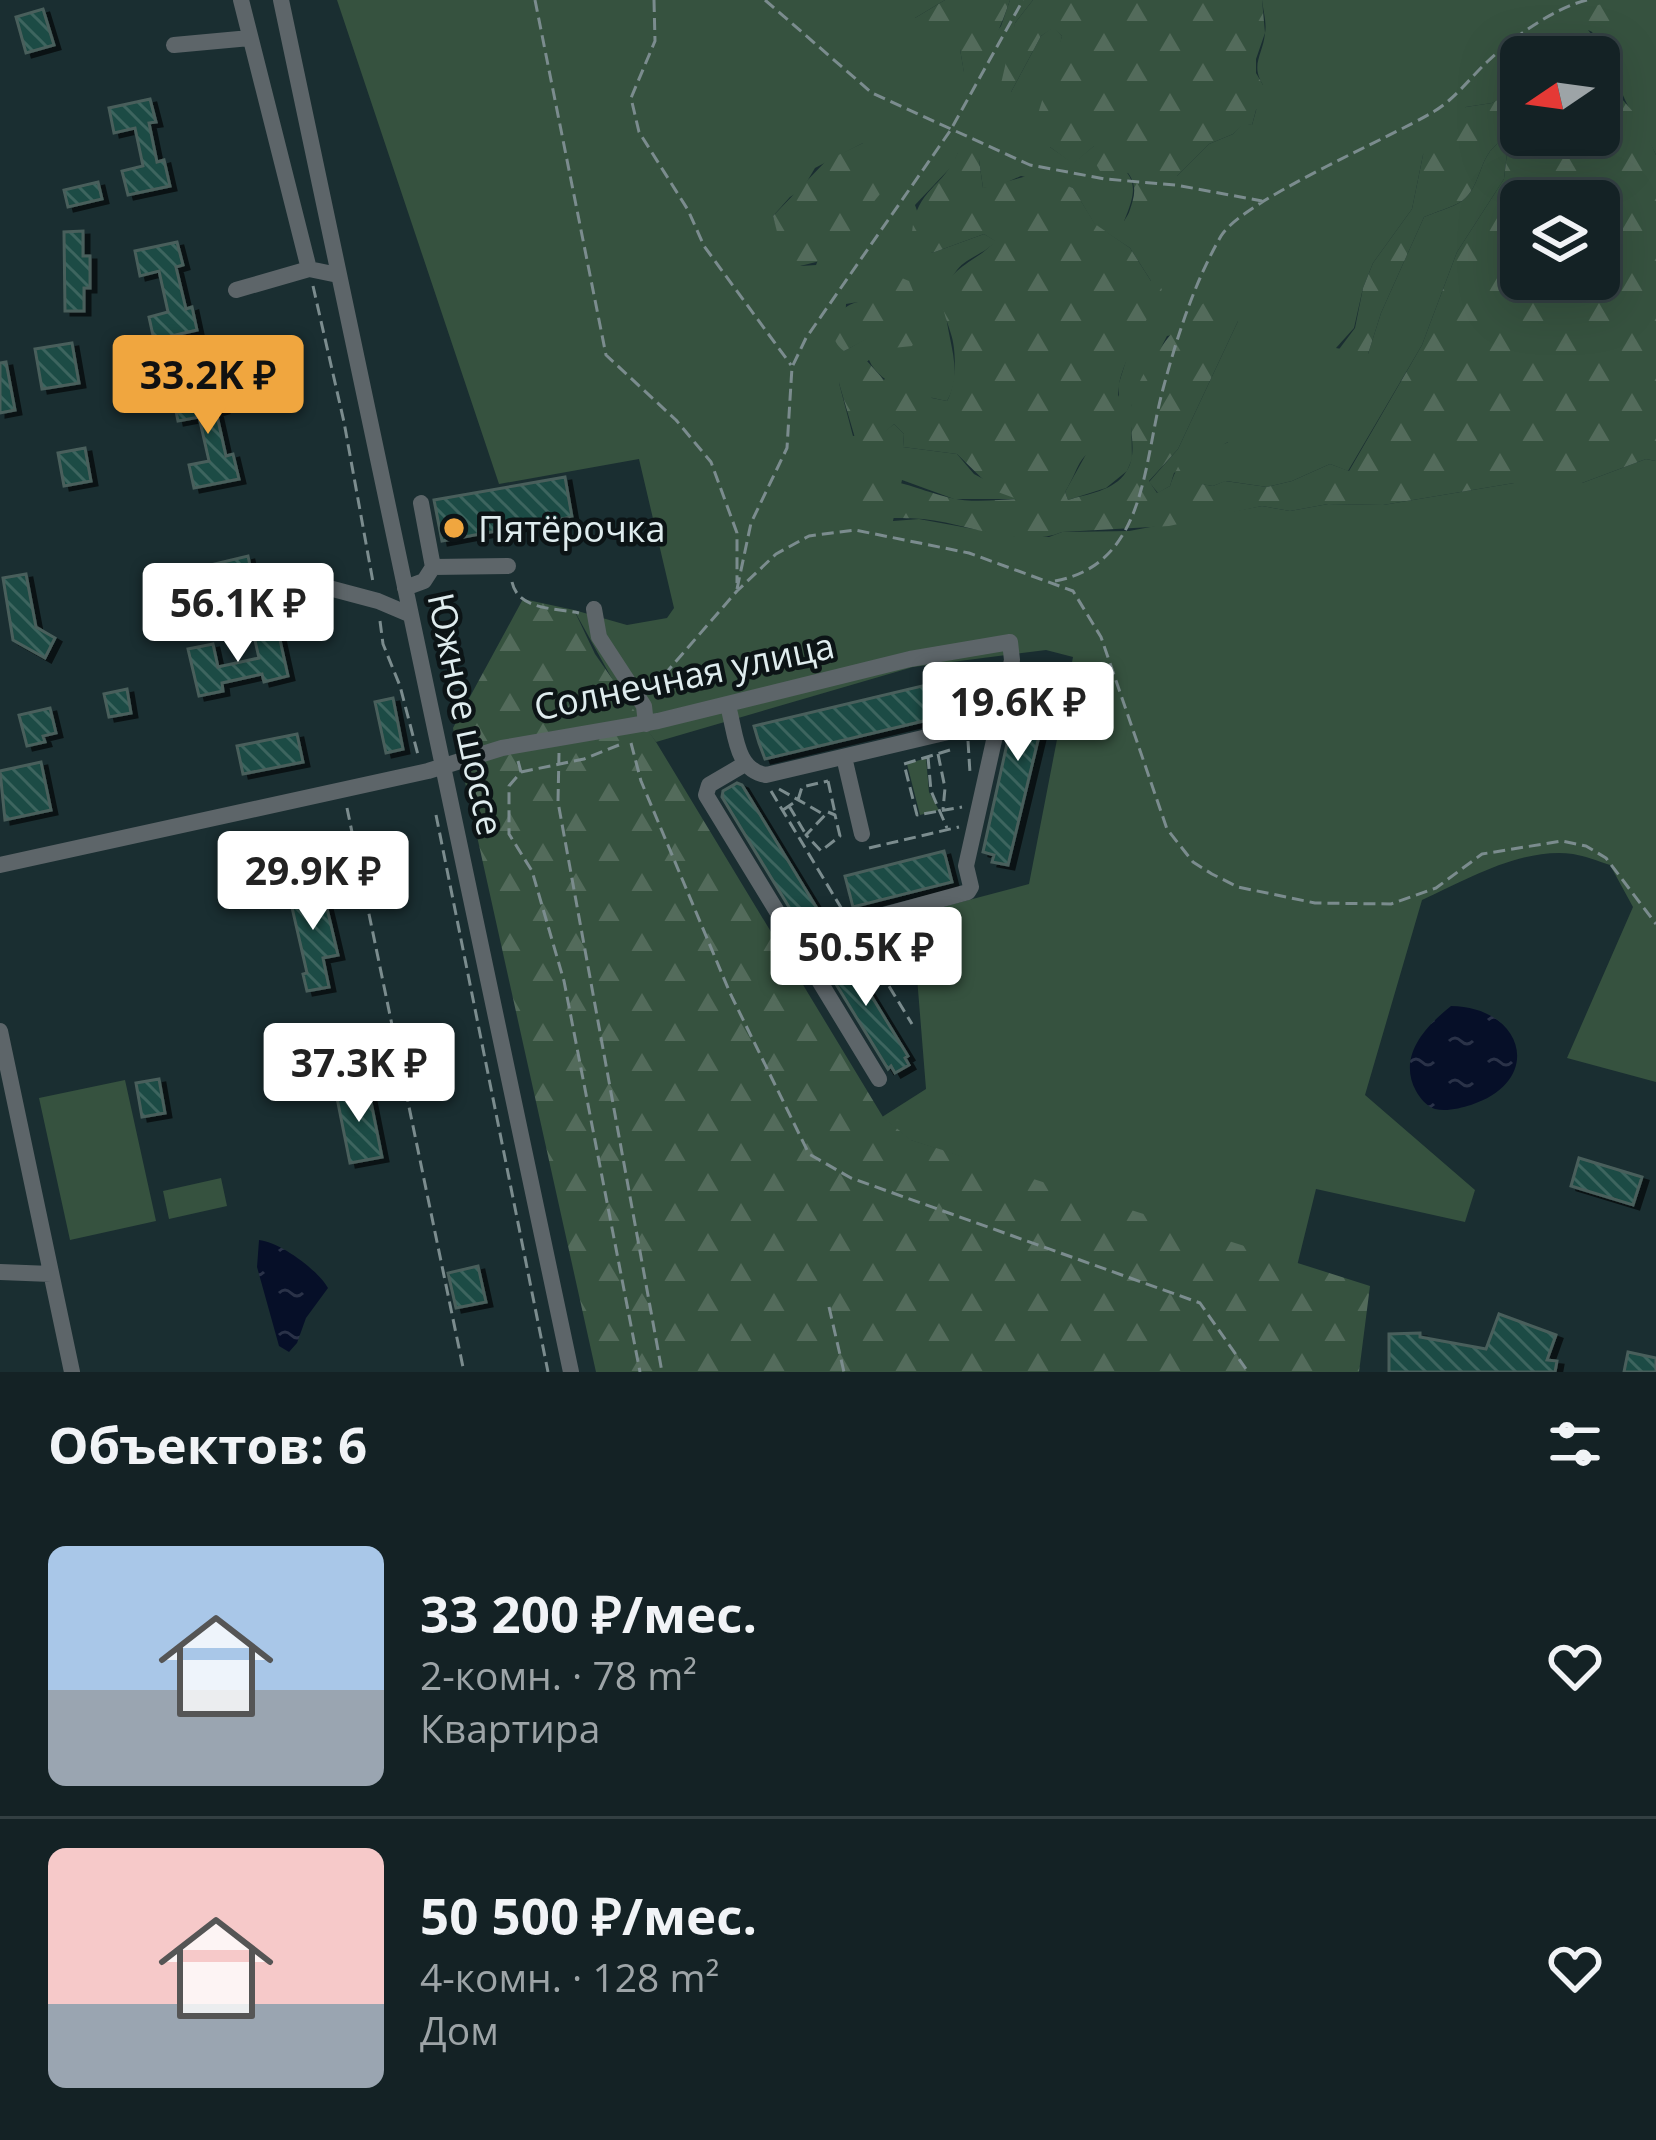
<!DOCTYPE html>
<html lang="ru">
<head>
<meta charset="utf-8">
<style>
  :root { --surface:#142225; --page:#212f32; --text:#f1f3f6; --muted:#9da4a7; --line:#333f42; --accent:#f0a63f }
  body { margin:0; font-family:"Open Sans",sans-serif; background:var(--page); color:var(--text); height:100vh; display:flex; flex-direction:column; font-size:45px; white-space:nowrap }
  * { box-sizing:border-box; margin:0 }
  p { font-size:39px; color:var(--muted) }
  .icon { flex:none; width:66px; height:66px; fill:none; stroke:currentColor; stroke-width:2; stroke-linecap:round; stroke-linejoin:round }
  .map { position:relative; height:1372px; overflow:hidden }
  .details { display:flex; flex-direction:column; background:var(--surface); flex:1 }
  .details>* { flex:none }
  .needle { width:78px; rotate:257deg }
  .buttons { position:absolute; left:1500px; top:36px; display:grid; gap:24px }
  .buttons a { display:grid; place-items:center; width:120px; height:120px; border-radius:18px; background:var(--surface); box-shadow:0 12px 48px #0002,0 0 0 3px var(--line); font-size:60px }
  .price { position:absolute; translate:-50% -102px; padding:0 27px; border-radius:12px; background:#fff; color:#222; font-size:39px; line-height:78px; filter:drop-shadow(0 3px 6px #0008) }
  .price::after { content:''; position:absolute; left:50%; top:72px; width:36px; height:27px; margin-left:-18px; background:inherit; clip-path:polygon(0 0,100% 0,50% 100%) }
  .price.current { background:var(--accent); color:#111 }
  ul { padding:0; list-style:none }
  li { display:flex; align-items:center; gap:36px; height:300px; padding:0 48px }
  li+li { border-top:3px solid var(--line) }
  li span { display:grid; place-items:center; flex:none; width:336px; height:240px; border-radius:18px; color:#555 }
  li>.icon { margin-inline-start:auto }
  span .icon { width:144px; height:144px; fill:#fffc; stroke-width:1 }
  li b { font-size:51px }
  h2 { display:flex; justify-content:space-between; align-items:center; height:144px; padding:0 48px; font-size:51px }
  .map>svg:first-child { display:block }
  .green { fill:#36523f; fill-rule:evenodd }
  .forest { fill:url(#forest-firs); fill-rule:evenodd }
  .water { fill:url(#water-ripples) }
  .building { fill:url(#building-back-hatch); stroke:#4a5f5b; stroke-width:3; filter:url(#shadow) }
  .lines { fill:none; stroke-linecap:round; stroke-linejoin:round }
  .path { stroke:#7b8c8e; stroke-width:3; stroke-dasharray:12 6; stroke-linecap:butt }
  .minor { stroke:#5d6569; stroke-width:16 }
  .poi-dot { fill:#f0a63f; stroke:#0c1416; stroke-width:4.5 }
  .labels { text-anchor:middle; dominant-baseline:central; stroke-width:9; stroke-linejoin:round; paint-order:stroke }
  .poi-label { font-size:36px; fill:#dfecee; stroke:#0c1416; text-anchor:start }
  .street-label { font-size:36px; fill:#dfecee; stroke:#0c1416 }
</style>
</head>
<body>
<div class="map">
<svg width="1656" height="1372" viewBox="0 0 1656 1372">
  <defs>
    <pattern id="forest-firs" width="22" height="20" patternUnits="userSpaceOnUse" patternTransform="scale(3)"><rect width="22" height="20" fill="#36523f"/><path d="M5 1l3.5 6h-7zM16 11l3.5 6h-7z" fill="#536b5b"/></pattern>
    <pattern id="water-ripples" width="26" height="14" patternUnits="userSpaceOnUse" patternTransform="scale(3)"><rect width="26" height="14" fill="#060f28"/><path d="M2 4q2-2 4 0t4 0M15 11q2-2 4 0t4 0" fill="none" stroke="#2a3248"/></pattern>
    <pattern id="building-back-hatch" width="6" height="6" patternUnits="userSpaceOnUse" patternTransform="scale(3)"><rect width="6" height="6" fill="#1c4b44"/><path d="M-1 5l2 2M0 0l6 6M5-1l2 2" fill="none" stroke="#3d655f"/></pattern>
    <filter id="shadow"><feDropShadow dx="6" dy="4" stdDeviation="0" flood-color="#0009"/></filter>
  </defs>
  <rect width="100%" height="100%" fill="#1a2e31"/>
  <path class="green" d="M337,0H945L915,18L960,49L964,72L1001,26L1010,0H1033L1015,23L1011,92L1041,36L1053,27L1062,36L1056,64L1050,147L1073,163L1095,145C1129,174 1144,175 1124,221L1152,176H1177L1209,144L1233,134L1244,123L1252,125L1263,85C1250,64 1263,55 1265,33C1267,23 1263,10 1262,0H1656V155C1635,109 1611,100 1620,45L1588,30L1596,40L1595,57H1521V73L1504,97L1492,103L1466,107L1423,155L1412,209L1373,263L1363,288L1354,328L1336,348L1368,354L1381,313L1424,217C1435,212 1452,208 1462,201C1482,186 1478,156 1500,142L1507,153L1504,179L1457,252L1422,345L1348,471L1330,464L1292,481L1267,487L1226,481L1213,486L1200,484L1228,442L1174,473L1170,486L1158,493L1149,482L1178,449L1238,321L1167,336L1131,406L1132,459L1127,471L1106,488L1068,500L1065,492L1119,395L1118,386L1151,281L1130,248L1095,225L1073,188L1021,176L996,187L983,188L979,160L958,153L953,165L915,205L932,253L984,234L996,241C985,254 967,257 957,270C925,310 972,359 947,401C920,396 880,386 869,360L839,383L853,436L884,432L894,424L904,434L903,447L957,454L974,474L1022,499H954L902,480L893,521L919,519L1012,536L1049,537L1062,532L1129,531L1262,506L1290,511L1328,504L1383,505L1514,483H1582L1646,459L1656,461V1082L1567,1058L1633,907L1610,865C1598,861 1585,856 1573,854C1522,847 1466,880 1422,900L1365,1095L1475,1190L1465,1222L1316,1189L1297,1266L910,1140L882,1117L926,1089L912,915L1029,884L1073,657L1046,650L913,667L656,742L621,695L574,610L627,625L667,618L674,608L639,459L499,484ZM863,143L816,265L800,266L786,258L773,216L790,197L802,190L815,168ZM858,302L882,341L869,337L844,351L846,304Z
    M926,758L929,792L939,810L920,815L907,764Z
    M125,1080L156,1221L70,1240L39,1098Z
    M221,1178L227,1206L169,1219L163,1191Z"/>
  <path class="forest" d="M945,0H1010C1001,26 989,60 964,73L960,49L933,50L914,32L915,18Z
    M1033,0H1262L1265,33L1256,59V73L1263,85L1265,99L1256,110L1252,125L1244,124L1233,134L1209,144L1177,176H1153C1154,197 1151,215 1138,232L1125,234C1124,211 1144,194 1128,173L1100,171L1093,159L1094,146L1073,164L1050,147L1037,143V117L1062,36L1053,28L1041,36L1011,92L1000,88L1015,23Z
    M1615,1L1620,45L1617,86L1622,99L1640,120L1656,155V461L1646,459L1582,483H1514L1383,505L1328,504L1290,511L1262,506L1169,526L1062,532C1020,549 966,523 923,519C900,517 880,521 858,511C851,508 850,505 844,499L849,486C898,474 906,487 951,498C971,503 997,500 1017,499L995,491L957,454L903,447L904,434L894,424L884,433L892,460L885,471L871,472L862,462L839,383L846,357L858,351L884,380L893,368L905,365L932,398L947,401C956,386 957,352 951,334C948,323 941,309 943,296C948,266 979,261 995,241L984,234L932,253L912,232C917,187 943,189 958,152L970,149L979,160L983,188L1034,174L1073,188L1095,224L1130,248L1151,281L1162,289C1150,316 1125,355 1119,384C1114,407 1132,425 1115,447C1076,449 1083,463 1065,492L1068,500C1087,494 1114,491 1126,472C1139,453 1128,428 1131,407C1136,374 1184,309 1215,297L1242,306L1238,321L1178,449L1149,481L1157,493L1170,486C1186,441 1195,455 1229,442L1231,456L1201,484L1213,486L1225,481L1267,487L1292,481L1330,464L1349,471L1422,345L1457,252L1504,179L1507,153L1500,142C1478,156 1482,186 1462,201C1451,208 1435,212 1424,217L1381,313L1368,354L1358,365L1331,360L1355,328L1363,288L1373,263L1412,209L1423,155L1433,130L1442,119L1466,107L1492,103L1503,97L1518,73H1521V135H1599V57H1595L1596,40L1581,9ZM1599,201V279H1521V201Z
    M890,141L888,184L828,259L800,266L794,278L788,275L773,216L826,161L863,143Z
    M897,276L909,281C919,305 927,323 912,346L893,348L869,338L844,351C823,336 836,306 858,302L870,278Z
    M523,599L574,610L595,654L656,742L883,1117L911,1140L1370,1286L1359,1372H596L453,728Z"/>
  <path class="water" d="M1451,1006C1524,1007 1545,1081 1471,1105C1461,1108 1446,1112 1435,1109C1426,1106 1420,1098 1416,1091C1397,1056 1426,1026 1451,1006Z
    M259,1240C280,1242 318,1270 328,1288L306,1318L297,1343L289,1352L279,1346L257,1267Z"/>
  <path class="building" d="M43,9L54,45L26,53L16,17Z
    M150,99L156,122L149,123L157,162L164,160L170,186L128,195L122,171L143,166L135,128L114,133L109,108Z
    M98,182L102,199L68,207L64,190Z
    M83,231V256H90V288H84V311H65L64,232Z
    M177,242L183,265L176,267L186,309L192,307L197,330L154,340L149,317L168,312L159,271L140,276L135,251Z
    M72,343L79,383L42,389L35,349Z
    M6,362L15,410L0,413V363Z
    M218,387L223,409L216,411L226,456L233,454L239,479L194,488L189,465L209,461L199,417L178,421L173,396Z
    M85,448L91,481L64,486L58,453Z
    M565,477L572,517L442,541L434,500Z
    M248,556L254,585L191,599L185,571Z
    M26,574L36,627L55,638L45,658L13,640L3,578Z
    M278,631L288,676L264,682L262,674L222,683L223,691L199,696L188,649L213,644L218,667L259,658L254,636Z
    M1035,668L1052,672L1053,678L1008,865L992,862L994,855L983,852L1023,672L1034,674Z
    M981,672L986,706L765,759L759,743L754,726Z
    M127,689L131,713L109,717L104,694Z
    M393,698L403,749L386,753L375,702Z
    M50,708L56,733L43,736L45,742L27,746L19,715Z
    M297,734L303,762L243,774L237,746Z
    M41,762L51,810L5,820L0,771Z
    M737,783L742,785L826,923L810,934L806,935L722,797L723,791Z
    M944,851L952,882L853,907L845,876Z
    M321,883L338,955L323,958L329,987L307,991L303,974L307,973L288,890Z
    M841,946L908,1056L905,1058L909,1065L895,1073L891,1066L888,1069L820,958Z
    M159,1079L165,1113L142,1117L136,1083Z
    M368,1087L382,1157L350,1163L336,1093Z
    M1579,1158L1642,1177L1633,1205L1571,1186Z
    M478,1266L486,1302L456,1308L448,1273Z
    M1499,1314L1556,1335L1547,1360L1557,1361L1555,1372H1389V1334L1420,1333V1337L1486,1349Z
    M1628,1352L1656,1358V1372H1624Z"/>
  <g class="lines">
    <path class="path" d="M535,0L606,355L676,420L711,462L737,533V583
      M654,0L655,41L631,98L639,132L688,210L704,246L791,365
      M765,0L872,93L1030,165L1105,179L1176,185L1262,201
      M313,286L344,422L373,582
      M1055,581C1147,564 1143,462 1163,389C1177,337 1194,283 1221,236C1243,200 1390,138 1433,112C1454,100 1470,78 1487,62C1512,38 1554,8 1587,0
      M512,582C518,610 554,608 579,613
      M737,589L751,523L787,448L792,367L806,338L950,131L1023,0
      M380,621L383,644L400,686L418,755
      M652,689L737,591L776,554L809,536L855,530L969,553L1073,591L1101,637L1167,829L1193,862L1212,874L1238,887L1315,903L1391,904L1436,888L1482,854L1562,841L1586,846L1606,858L1656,924
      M968,741L970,773
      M631,743L641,781L730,993L809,1154L851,1178L1200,1303L1248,1372
      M950,750L904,764L917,815L962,807
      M559,753L558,802L662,1372
      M938,754L945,788L943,810
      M928,757L931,791L947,828
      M518,761L521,772L509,786V834L532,871L564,981L640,1372
      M521,772L584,759L619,745
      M828,781L835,813
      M779,789L823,814
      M771,791L843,911
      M789,806L805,833
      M347,808L464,1372
      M783,810L798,800L802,787L828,781
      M828,812L835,815L840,836L821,851L806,835Z
      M436,815L548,1372
      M869,848L959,827
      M861,940L912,1024
      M829,1307L844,1372"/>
    <path class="minor" d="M241,0L309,269L338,275
      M281,0L571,1372
      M174,45L250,38
      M236,290L309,269
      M433,567L508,566
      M314,584L378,601L411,615
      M405,588L424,581L433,567L421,503
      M594,609L599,637L644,706L646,724
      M728,706C736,733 735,770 766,775L999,720
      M844,757L862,834
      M743,765L709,785L706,795L879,1079
      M0,865L428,771L502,748L658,721L910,659L1010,642L1012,660L966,866L971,887L968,892L851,924L803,953
      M0,1031L72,1372
      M0,1272L51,1274"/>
  </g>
  <circle class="poi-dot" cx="454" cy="528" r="12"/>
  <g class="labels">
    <g class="poi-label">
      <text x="478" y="528">Пятёрочка</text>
    </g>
    <g class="street-label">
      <text transform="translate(684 676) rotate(-12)">Солнечная улица</text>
      <text transform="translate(466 714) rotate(78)">Южное шоссе</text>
    </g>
  </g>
</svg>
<div class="buttons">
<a><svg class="needle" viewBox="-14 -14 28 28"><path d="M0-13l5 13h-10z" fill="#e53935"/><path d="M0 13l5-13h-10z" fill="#9da4a7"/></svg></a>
<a><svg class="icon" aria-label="layers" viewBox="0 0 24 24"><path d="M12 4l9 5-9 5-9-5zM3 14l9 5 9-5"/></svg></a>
</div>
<b class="price current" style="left:208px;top:437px">33.2K ₽</b>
<b class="price" style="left:238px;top:665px">56.1K ₽</b>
<b class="price" style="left:1018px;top:764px">19.6K ₽</b>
<b class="price" style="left:313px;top:933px">29.9K ₽</b>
<b class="price" style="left:866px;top:1009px">50.5K ₽</b>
<b class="price" style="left:359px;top:1125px">37.3K ₽</b>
</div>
<section class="details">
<h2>Объектов: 6<svg class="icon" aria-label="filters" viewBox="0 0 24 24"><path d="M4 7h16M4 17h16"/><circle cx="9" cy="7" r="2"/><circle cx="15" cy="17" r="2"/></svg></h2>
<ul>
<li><span style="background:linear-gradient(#a9c7e8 60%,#9aa5b1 0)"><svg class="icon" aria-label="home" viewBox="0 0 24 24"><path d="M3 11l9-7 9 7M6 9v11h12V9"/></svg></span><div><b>33 200 ₽/мес.</b><p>2-комн. · 78 m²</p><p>Квартира</p></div><svg class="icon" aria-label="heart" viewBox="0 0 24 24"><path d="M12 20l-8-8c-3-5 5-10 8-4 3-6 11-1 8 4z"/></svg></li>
<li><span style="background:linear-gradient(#f6c9c9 65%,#9aa5b1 0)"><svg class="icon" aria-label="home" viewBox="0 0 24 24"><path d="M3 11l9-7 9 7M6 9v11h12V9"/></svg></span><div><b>50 500 ₽/мес.</b><p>4-комн. · 128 m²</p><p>Дом</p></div><svg class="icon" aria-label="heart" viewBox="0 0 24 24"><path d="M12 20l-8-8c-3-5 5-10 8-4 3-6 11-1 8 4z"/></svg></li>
</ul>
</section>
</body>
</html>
